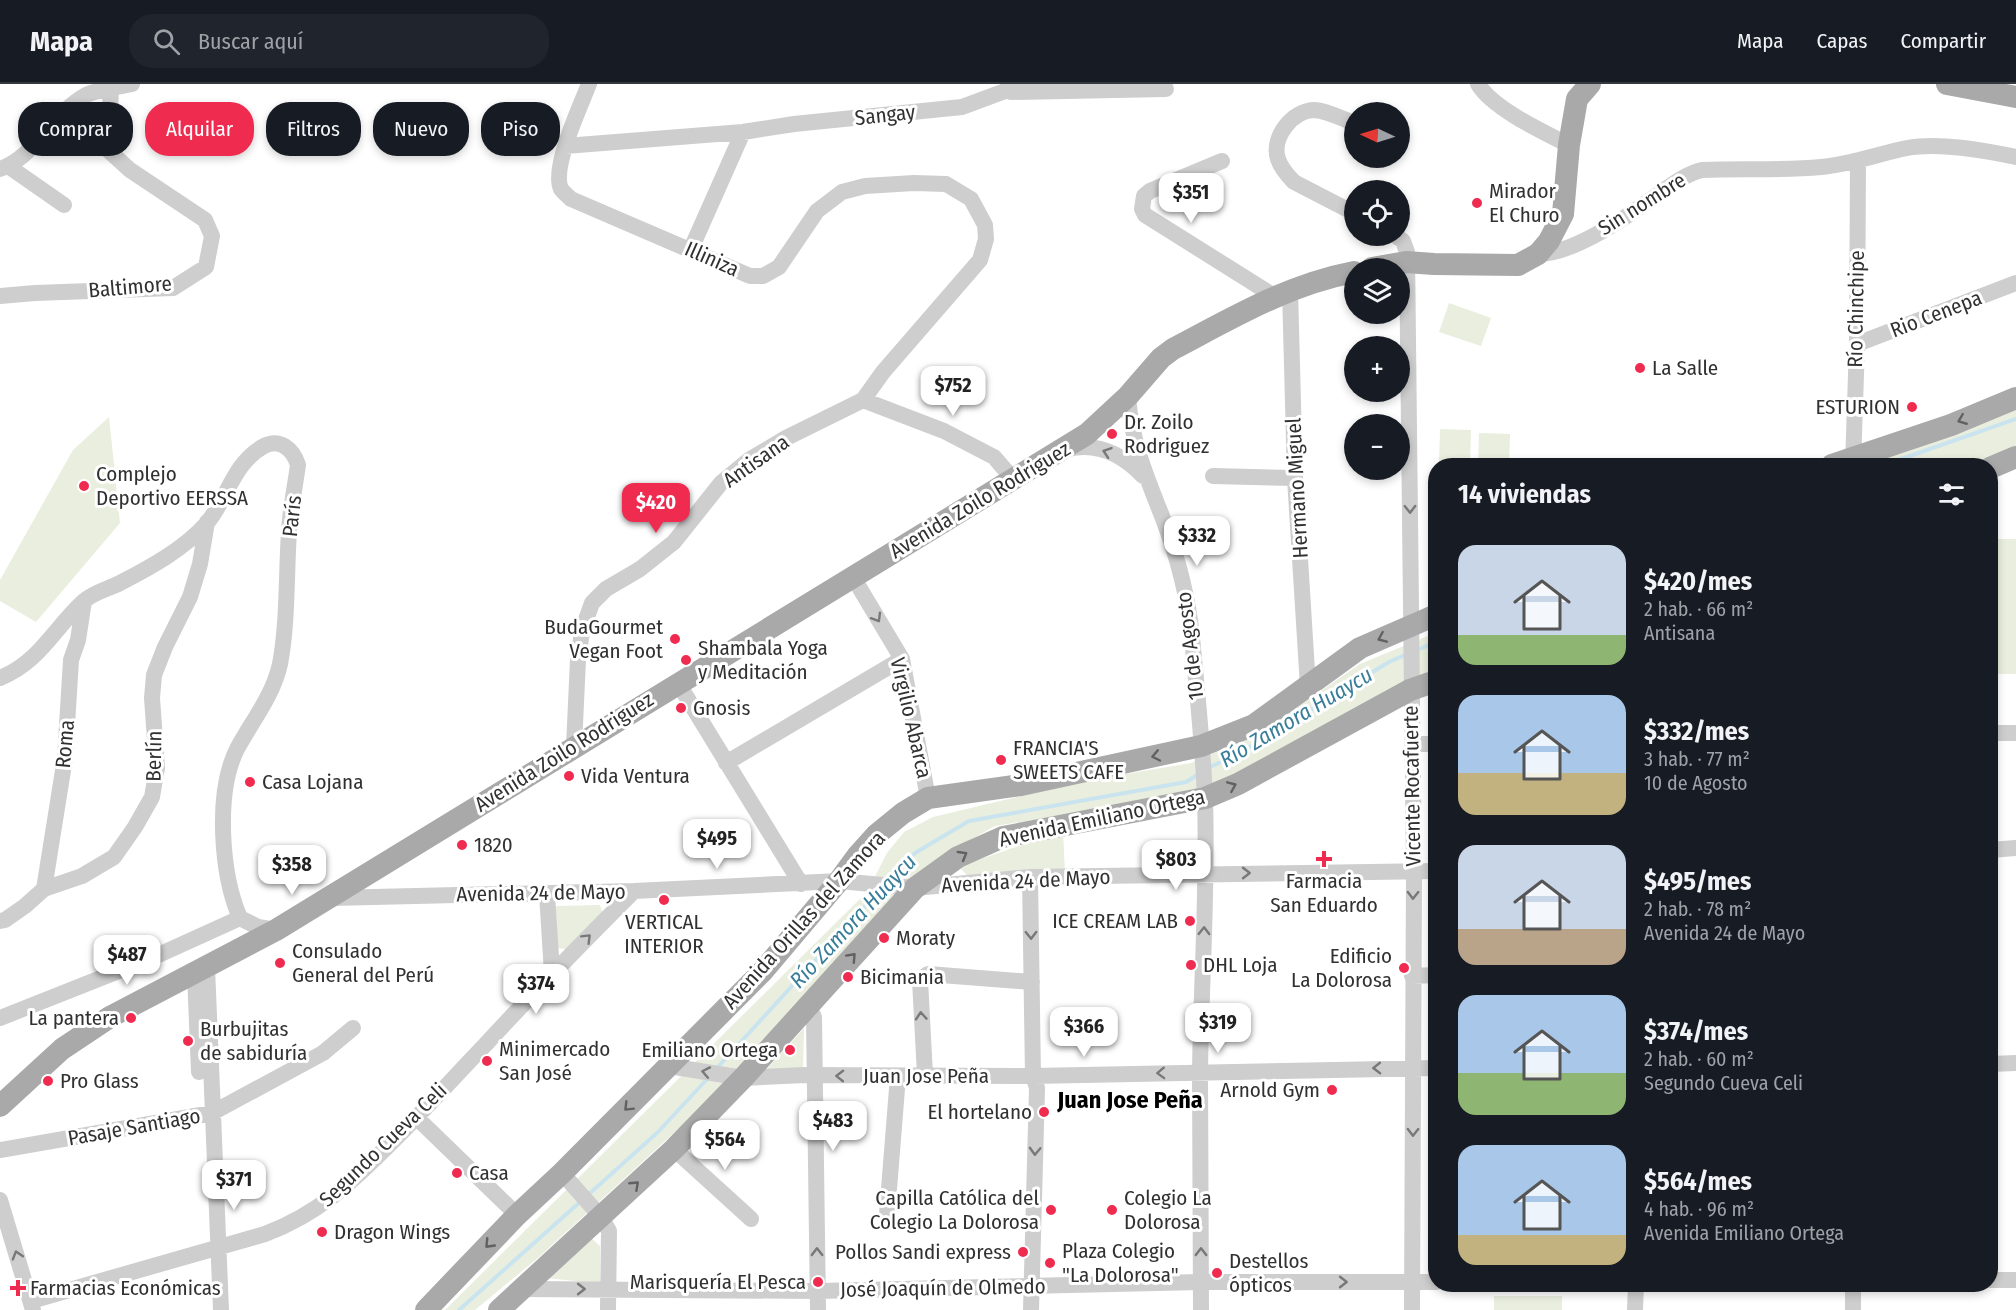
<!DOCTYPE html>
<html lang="es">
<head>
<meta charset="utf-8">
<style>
  :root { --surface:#171b24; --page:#20242c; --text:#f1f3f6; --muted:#9ea1a6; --line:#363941; --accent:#ef2b50 }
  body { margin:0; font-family:"Fira Sans Condensed",sans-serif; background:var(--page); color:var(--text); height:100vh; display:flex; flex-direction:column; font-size:22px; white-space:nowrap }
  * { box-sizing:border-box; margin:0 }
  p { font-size:20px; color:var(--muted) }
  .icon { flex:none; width:33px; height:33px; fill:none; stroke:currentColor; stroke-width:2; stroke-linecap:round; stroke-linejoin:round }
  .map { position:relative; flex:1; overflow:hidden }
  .drawer { position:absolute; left:1428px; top:374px; width:570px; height:834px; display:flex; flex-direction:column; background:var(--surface); border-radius:24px; box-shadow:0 3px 9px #0003 }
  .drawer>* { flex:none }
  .top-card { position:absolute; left:18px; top:18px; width:570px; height:54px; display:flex; gap:12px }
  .needle { width:39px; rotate:274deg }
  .tools { position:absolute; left:1344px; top:18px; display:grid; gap:12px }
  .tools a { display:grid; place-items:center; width:66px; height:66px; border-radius:50%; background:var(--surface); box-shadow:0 3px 9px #0003; font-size:30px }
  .price { position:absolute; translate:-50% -51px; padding:0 14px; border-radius:12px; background:#fff; color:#222; font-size:20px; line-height:39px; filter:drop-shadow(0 2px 3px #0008) }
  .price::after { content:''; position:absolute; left:50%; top:36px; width:18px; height:14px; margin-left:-9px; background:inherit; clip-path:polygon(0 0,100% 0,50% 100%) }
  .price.on { background:var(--accent); color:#fff }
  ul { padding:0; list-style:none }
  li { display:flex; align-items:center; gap:18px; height:150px; padding:0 30px }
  li span { display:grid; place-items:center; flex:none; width:168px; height:120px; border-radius:18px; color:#555 }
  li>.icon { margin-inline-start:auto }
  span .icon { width:72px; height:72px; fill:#fffc; stroke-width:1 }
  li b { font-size:26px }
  h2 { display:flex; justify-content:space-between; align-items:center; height:72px; padding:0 30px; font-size:26px }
  .tag { padding:0 21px; border-radius:24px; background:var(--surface); box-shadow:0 3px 9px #0003; font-size:21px; line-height:54px }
  .tag.on { background:var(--accent); color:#fff }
  header { display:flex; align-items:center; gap:36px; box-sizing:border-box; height:84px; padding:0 30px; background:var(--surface); border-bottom:2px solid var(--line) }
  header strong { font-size:28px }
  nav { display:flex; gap:33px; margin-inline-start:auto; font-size:21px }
  .search { width:420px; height:54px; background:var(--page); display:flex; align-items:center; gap:15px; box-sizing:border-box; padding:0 21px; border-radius:24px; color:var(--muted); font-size:22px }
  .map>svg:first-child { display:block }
  .green { fill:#e9eede }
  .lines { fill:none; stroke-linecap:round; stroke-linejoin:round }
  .stream { stroke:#cae4ef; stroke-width:4 }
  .minor { stroke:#cecece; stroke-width:16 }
  .major { stroke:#a9a9a9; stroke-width:22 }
  .oneway { stroke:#616161 }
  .oneway2 { stroke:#787878 }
  .poi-dot { fill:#ef2b50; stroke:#fff; stroke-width:2 }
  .labels { text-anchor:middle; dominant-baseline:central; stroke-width:6; stroke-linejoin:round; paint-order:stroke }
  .street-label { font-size:21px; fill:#313131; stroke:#fff }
  .poi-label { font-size:21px; fill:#313131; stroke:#fff; text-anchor:start }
  .water-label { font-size:22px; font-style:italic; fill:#397e98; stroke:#fff }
  .quarter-label { font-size:24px; font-weight:bold; fill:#000; stroke:#fff }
</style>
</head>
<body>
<header>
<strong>Mapa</strong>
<div class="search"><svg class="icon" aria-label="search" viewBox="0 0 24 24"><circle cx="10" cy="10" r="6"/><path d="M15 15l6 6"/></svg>Buscar aquí</div>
<nav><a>Mapa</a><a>Capas</a><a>Compartir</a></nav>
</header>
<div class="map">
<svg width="2016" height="1226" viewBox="0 0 2016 1226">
  <rect width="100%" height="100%" fill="#fff"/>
  <path class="green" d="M1449,219L1491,234L1481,262L1439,248Z
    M2016,324V363L1968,381H1859Z
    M109,333L120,439L36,538L0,517V496L73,366Z
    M1440,345L1471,346L1470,381H1439Z
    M1479,349L1510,350L1509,381H1478Z
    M1991,455H2016V590H1991Z
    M1435,549V592L1248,689L1191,711L995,742L952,766L868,845L689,1035L539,1173L475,1226H445L867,808L887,769L904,748L933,733L1084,697L1191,679L1240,658L1287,630L1360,580Z
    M1063,747L1065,789L967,791L961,785L966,780Z
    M600,821L603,831L566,865L557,864L556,822Z
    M804,944L803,984L767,985Z
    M591,1154L600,1162V1200L548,1194Z
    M1494,1212H1562V1226H1494Z"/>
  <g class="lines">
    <path class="stream" d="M1884,381L2016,335
      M1417,566L1436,558
      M1208,684L1240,669L1389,578L1407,570
      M889,797L915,769L969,737L1186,698L1199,690
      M716,985L879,807
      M588,1111L658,1048L709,993
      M459,1226L580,1118"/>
    <path class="minor" d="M1478,0C1492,24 1543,48 1569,61
      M1011,8L1166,5
      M1354,39C1342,35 1328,27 1315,26C1292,26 1271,54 1278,75C1281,84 1288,92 1294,98L1354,129
      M565,62L743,48L794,40L962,23L1024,0
      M108,66L111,5
      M1222,77L1150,107L1144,112L1142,125L1145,131L1274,212
      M8,82L64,121
      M0,85C34,74 53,29 86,11C99,5 118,3 132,0
      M1396,152L1403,157L1407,168L1414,788L1412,1226
      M691,165L743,48
      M1538,170C1572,170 1622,136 1650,116C1667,105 1682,91 1702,86C1742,84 1782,87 1821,83C1851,80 1878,70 1907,64C1939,58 1983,66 2016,73
      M1290,206L1295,394L1308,603
      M0,212L35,209L173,204L206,183L212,152L205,136L130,86L108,66L58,32
      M1857,260L2016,199
      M1128,312C1131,356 1146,392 1162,432C1177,471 1188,512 1192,553C1197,607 1203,662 1205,715C1208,807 1201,898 1200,989C1200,1068 1201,1147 1201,1226
      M863,316L944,347L994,373L1013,395
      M1068,365C1098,358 1122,370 1143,392
      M1853,381L1857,260L1858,77
      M1213,392L1295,394
      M853,493L902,575L928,714
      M0,594C40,578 54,544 84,517C94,508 108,505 120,499C151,483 184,465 207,439C228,414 233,379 264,362C280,354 293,365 298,381C295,403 290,426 289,448C286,492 288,537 280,580C273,612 252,637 237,665C215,709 221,790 240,834L258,843L276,846
      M678,599L801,800
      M1990,649H2016
      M1412,660H1436
      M574,662L578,576L582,547L592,519L606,505L640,485L674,458L721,399L749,376L786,354L863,316L883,288L980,176L986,155L985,141L971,115L946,100L914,99L865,102L842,108L817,127L779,183L763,192H750L571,115C568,112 563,108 561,105C551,84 581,21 589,0
      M726,679L902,575
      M1990,766L2016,764
      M1030,793L1033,992L1037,1004L1031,1226
      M44,805L65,674L71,576L78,556L84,517
      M547,810L552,889
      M331,814L634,807L839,797L915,804L1030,793L1436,787
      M0,837L5,836L25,822L44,805L82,792L114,773L135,743L152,713L157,684L152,614L154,591L165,563L190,513L200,480L207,438
      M207,883L221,1226
      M195,890L199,988
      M1412,892L1436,891
      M808,921L814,933L818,1226
      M0,934L154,873L240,834
      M1990,980L2016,979
      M669,982L743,994L805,991L1033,992L1436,984
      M925,991L920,896L928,890L1032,898
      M417,1034L517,1131
      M674,1065L751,1135
      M0,1066L212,1029L323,969L353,944
      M562,1089L601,1133L609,1147L608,1226
      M0,1116L33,1226
      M887,1130L898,992
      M1990,1196H2016
      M522,1205L818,1207L1201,1198H1436
      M31,1217L265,1150C319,1130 354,1096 393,1057C425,1026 454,993 485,961C533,909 583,858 634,807
      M1635,1226L1636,1200
      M1853,1226V1200"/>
    <path class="major" d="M1947,0L2016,13
      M1372,184L1406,178L1434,180L1518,181L1538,170L1549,157L1563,130L1569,61L1577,15L1590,0
      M1832,381L1951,341L2016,314
      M1990,384L2016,373
      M0,1022L62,965L110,933L276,846L1087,350L1128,312L1161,274L1173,265C1234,233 1287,201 1354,188
      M426,1226L517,1131L562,1089L763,887L839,797L858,771L876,751L903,729L928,714L1021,701L1201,662L1254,641L1360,564L1436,531
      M499,1226L674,1065L743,994L915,804L958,773L1003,753L1205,714L1238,700L1410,606L1436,597"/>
  </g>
  <defs><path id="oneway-chevron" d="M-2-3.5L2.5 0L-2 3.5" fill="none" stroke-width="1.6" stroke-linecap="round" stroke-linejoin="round" transform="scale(1.5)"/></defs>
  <g class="oneway">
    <use href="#oneway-chevron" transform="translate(1962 336) rotate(158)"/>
    <use href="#oneway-chevron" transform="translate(1382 554) rotate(157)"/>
    <use href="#oneway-chevron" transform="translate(1156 672) rotate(168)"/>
    <use href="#oneway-chevron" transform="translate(1232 702) rotate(-23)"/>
    <use href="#oneway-chevron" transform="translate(963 771) rotate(-30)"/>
    <use href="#oneway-chevron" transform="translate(852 873) rotate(-47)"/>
    <use href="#oneway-chevron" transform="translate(628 1023) rotate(135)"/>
    <use href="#oneway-chevron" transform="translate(635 1101) rotate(-43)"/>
    <use href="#oneway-chevron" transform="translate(489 1160) rotate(134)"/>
  </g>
  <g class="oneway2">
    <use href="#oneway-chevron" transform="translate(1107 368) rotate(-161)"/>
    <use href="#oneway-chevron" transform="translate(1410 425) rotate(89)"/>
    <use href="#oneway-chevron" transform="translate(877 534) rotate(59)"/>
    <use href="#oneway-chevron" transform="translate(1246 789)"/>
    <use href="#oneway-chevron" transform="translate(1413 811) rotate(91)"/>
    <use href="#oneway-chevron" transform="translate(1204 847) rotate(-89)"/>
    <use href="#oneway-chevron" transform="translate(1031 851) rotate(89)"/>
    <use href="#oneway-chevron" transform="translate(587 854) rotate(-45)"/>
    <use href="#oneway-chevron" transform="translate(921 932) rotate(-94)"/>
    <use href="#oneway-chevron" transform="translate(1377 984) rotate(179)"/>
    <use href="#oneway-chevron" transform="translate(706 988) rotate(-169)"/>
    <use href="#oneway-chevron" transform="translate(1161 989) rotate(178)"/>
    <use href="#oneway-chevron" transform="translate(840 992) rotate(-179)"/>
    <use href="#oneway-chevron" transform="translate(1413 1048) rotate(91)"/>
    <use href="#oneway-chevron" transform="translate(1035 1067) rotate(92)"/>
    <use href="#oneway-chevron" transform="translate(817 1168) rotate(-91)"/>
    <use href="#oneway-chevron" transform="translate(1201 1168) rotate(-90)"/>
    <use href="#oneway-chevron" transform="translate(17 1171) rotate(-107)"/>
    <use href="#oneway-chevron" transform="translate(1343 1198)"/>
    <use href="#oneway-chevron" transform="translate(581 1205)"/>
  </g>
  <g class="poi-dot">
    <circle cx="1477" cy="119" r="6"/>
    <circle cx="1640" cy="284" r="6"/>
    <circle cx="1912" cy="323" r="6"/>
    <circle cx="1112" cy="350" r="6"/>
    <circle cx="84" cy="402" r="6"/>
    <circle cx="675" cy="555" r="6"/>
    <circle cx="686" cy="576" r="6"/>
    <circle cx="681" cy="624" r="6"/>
    <circle cx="1001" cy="676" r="6"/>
    <circle cx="569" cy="692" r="6"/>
    <circle cx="250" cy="698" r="6"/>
    <circle cx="462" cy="761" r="6"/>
    <path d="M1321 766h6v6h6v6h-6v6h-6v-6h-6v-6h6z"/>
    <circle cx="664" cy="816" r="6"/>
    <circle cx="1190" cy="837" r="6"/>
    <circle cx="884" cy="854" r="6"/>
    <circle cx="280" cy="879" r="6"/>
    <circle cx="1191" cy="881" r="6"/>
    <circle cx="1404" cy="884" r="6"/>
    <circle cx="848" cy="893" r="6"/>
    <circle cx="131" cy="934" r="6"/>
    <circle cx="188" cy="957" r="6"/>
    <circle cx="790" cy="966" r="6"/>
    <circle cx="487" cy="977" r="6"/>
    <circle cx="48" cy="997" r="6"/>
    <circle cx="1332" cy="1006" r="6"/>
    <circle cx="1044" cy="1028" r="6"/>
    <circle cx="457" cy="1089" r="6"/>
    <circle cx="1051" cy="1126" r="6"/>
    <circle cx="1112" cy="1126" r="6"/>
    <circle cx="322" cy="1148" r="6"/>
    <circle cx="1023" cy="1168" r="6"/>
    <circle cx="1050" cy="1179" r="6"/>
    <circle cx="1217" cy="1189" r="6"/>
    <circle cx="818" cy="1198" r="6"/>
    <path d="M15 1195h6v6h6v6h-6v6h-6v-6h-6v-6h6z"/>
  </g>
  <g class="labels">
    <g class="street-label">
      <text transform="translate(885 31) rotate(-6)">Sangay</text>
      <text transform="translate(1642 120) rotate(-32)">Sin nombre</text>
      <text transform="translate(712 175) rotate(24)">Illiniza</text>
      <text transform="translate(130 203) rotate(-5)">Baltimore</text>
      <text transform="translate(1856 225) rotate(-89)">Río Chinchipe</text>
      <text transform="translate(1936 230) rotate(-21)">Rio Cenepa</text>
      <text transform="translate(756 377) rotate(-35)">Antisana</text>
      <text transform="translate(1297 404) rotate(-93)">Hermano Miguel</text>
      <text transform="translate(980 416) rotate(-31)">Avenida Zoilo Rodriguez</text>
      <text transform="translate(292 432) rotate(-84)">París</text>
      <text transform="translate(1190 562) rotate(-97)">10 de Agosto</text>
      <text transform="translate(911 634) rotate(77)">Virgilio Abarca</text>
      <text transform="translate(65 660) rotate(-85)">Roma</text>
      <text transform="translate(564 668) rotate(-32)">Avenida Zoilo Rodriguez</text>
      <text transform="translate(154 672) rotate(-89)">Berlín</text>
      <text transform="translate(1412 702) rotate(-91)">Vicente Rocafuerte</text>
      <text transform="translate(1102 734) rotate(-12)">Avenida Emiliano Ortega</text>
      <text transform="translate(1026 797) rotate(-3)">Avenida 24 de Mayo</text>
      <text transform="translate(541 809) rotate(-1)">Avenida 24 de Mayo</text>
      <text transform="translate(804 836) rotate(-48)">Avenida Orillas del Zamora</text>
      <text x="926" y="992">Juan Jose Peña</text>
      <text transform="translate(134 1043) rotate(-10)">Pasaje Santiago</text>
      <text transform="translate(383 1061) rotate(-44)">Segundo Cueva Celi</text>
      <text transform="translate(943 1204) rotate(-1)">José Joaquín de Olmedo</text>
    </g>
    <g class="poi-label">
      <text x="1489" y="107">Mirador<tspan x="1489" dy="24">El Churo</tspan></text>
      <text x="1652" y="284">La Salle</text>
      <text x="1900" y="323" text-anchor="end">ESTURION</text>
      <text x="1124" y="338">Dr. Zoilo<tspan x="1124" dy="24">Rodriguez</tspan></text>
      <text x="96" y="390">Complejo<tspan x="96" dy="24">Deportivo EERSSA</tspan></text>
      <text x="663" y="543" text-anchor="end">BudaGourmet<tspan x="663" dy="24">Vegan Foot</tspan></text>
      <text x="698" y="564">Shambala Yoga<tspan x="698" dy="24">y Meditación</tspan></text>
      <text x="693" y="624">Gnosis</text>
      <text x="1013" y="664">FRANCIA'S<tspan x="1013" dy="24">SWEETS CAFE</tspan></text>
      <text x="581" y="692">Vida Ventura</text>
      <text x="262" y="698">Casa Lojana</text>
      <text x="474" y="761">1820</text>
      <text x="1324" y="797" text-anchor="middle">Farmacia<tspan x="1324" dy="24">San Eduardo</tspan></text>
      <text x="1178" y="837" text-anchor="end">ICE CREAM LAB</text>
      <text x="664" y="838" text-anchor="middle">VERTICAL<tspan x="664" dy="24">INTERIOR</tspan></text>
      <text x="896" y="854">Moraty</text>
      <text x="292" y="867">Consulado<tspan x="292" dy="24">General del Perú</tspan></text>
      <text x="1392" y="872" text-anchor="end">Edificio<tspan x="1392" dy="24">La Dolorosa</tspan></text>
      <text x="1203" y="881">DHL Loja</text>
      <text x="860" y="893">Bicimania</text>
      <text x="119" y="934" text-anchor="end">La pantera</text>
      <text x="200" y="945">Burbujitas<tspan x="200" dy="24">de sabiduría</tspan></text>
      <text x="499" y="965">Minimercado<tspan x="499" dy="24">San José</tspan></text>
      <text x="778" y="966" text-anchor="end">Emiliano Ortega</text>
      <text x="60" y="997">Pro Glass</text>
      <text x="1320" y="1006" text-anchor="end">Arnold Gym</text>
      <text x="1032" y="1028" text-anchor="end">El hortelano</text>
      <text x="469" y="1089">Casa</text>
      <text x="1039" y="1114" text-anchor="end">Capilla Católica del<tspan x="1039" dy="24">Colegio La Dolorosa</tspan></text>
      <text x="1124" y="1114">Colegio La<tspan x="1124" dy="24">Dolorosa</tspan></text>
      <text x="334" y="1148">Dragon Wings</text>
      <text x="1062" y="1167">Plaza Colegio<tspan x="1062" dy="24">"La Dolorosa"</tspan></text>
      <text x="1011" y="1168" text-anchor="end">Pollos Sandi express</text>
      <text x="1229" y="1177">Destellos<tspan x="1229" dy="24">ópticos</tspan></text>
      <text x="806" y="1198" text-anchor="end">Marisquería El Pesca</text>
      <text x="30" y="1204">Farmacias Económicas</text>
    </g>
    <g class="water-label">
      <text transform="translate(1296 633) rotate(-31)">Río Zamora Huaycu</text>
      <text transform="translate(853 837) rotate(-47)">Río Zamora Huaycu</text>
    </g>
    <g class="quarter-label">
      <text x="1130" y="1016">Juan Jose Peña</text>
    </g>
  </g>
</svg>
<div class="tools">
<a><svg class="needle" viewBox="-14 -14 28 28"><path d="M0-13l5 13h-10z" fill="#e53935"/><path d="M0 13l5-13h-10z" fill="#9ea1a6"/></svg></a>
<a><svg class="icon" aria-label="locate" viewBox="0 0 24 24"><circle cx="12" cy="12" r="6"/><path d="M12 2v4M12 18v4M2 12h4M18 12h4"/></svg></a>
<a><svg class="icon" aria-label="layers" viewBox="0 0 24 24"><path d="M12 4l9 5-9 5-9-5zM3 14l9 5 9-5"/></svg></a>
<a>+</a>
<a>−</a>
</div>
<b class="price" style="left:1191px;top:140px">$351</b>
<b class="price" style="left:953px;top:333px">$752</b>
<b class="price on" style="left:656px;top:450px">$420</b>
<b class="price" style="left:1197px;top:483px">$332</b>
<b class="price" style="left:717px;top:786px">$495</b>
<b class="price" style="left:1176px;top:807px">$803</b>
<b class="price" style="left:292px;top:812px">$358</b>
<b class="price" style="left:127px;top:902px">$487</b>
<b class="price" style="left:536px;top:931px">$374</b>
<b class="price" style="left:1218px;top:970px">$319</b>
<b class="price" style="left:1084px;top:974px">$366</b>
<b class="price" style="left:833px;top:1068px">$483</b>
<b class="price" style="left:725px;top:1087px">$564</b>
<b class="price" style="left:234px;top:1127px">$371</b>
<div class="top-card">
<a class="tag">Comprar</a>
<a class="tag on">Alquilar</a>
<a class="tag">Filtros</a>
<a class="tag">Nuevo</a>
<a class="tag">Piso</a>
</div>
<section class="drawer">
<h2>14 viviendas<svg class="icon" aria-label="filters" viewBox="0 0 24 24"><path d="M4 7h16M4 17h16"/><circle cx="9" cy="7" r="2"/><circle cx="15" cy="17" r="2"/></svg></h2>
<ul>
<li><span style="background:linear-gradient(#c9d6e8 75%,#8fb573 0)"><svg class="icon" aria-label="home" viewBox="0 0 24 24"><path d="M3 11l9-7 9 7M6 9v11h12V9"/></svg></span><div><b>$420/mes</b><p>2 hab. · 66 m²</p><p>Antisana</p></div></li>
<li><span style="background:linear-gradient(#a9c7e8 65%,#c2b280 0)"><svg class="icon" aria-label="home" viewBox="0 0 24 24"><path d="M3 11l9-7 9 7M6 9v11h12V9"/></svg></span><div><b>$332/mes</b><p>3 hab. · 77 m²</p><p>10 de Agosto</p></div></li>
<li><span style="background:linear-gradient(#c9d6e8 70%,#b9a48a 0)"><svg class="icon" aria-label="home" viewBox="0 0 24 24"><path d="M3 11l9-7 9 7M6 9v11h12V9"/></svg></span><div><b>$495/mes</b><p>2 hab. · 78 m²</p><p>Avenida 24 de Mayo</p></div></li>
<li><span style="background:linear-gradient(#a9c7e8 65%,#8fb573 0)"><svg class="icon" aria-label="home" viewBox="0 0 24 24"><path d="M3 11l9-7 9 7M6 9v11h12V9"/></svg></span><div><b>$374/mes</b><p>2 hab. · 60 m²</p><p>Segundo Cueva Celi</p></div></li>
<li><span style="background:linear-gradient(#a9c7e8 75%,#c2b280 0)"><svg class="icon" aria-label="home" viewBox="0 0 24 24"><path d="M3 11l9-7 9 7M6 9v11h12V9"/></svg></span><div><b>$564/mes</b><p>4 hab. · 96 m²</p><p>Avenida Emiliano Ortega</p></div></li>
</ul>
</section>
</div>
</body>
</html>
